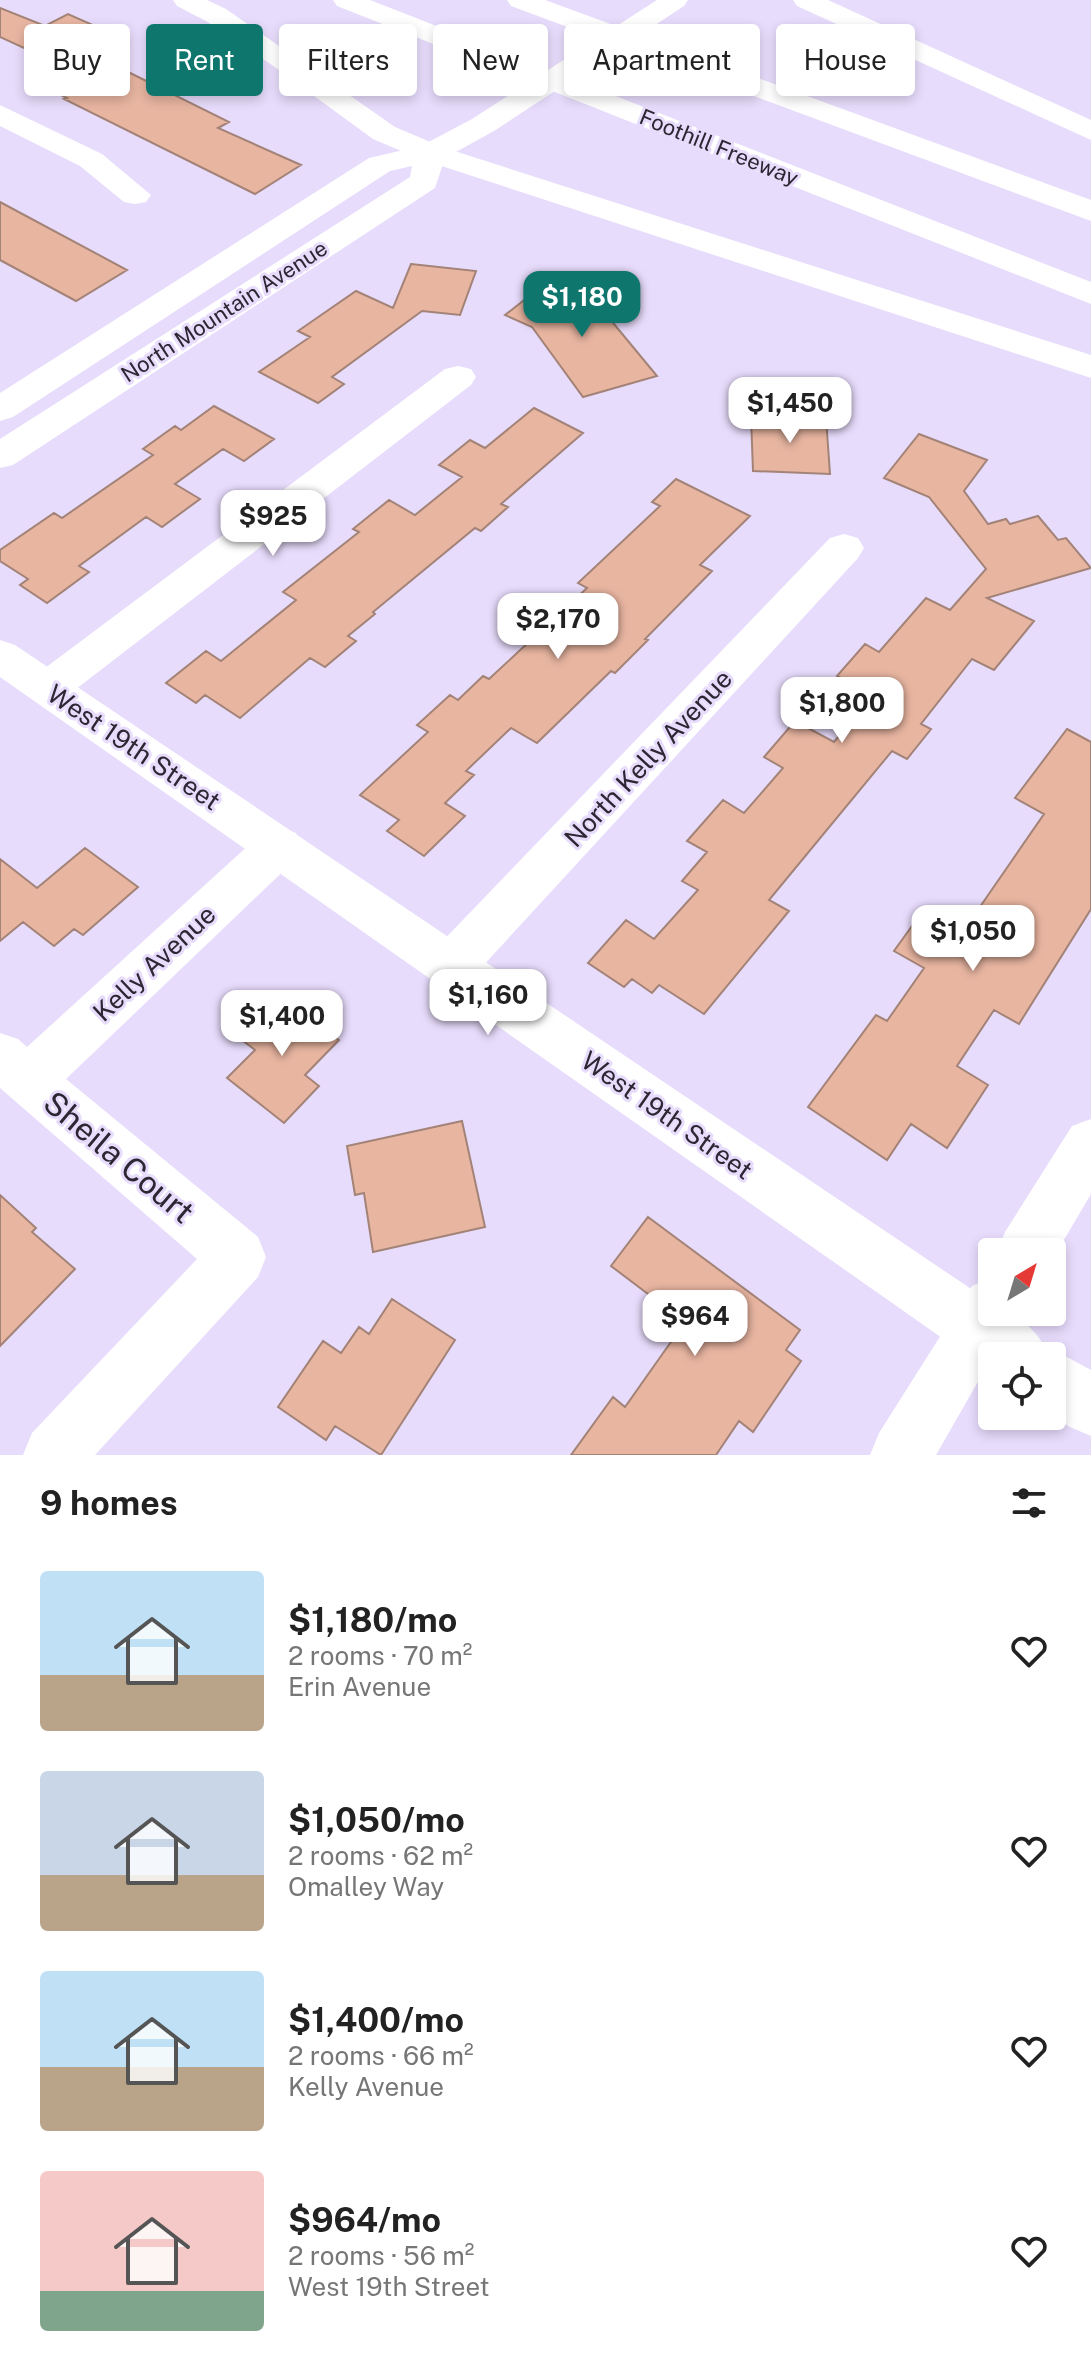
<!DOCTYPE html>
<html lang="en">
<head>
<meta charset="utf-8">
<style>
  :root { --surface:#fff; --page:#f6f6f6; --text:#222; --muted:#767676; --accent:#0f766e }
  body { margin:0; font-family:"Public Sans",sans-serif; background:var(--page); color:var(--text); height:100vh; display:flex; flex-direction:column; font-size:30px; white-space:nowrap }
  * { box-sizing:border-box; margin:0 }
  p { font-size:26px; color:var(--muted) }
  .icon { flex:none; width:44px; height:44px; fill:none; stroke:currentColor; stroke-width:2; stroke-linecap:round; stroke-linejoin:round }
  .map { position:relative; height:1455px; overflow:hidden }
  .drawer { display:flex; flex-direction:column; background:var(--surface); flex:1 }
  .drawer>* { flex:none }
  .guide { position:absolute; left:24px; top:24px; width:1044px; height:72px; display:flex; gap:16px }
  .needle { width:52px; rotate:38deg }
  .fabs { position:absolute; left:978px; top:1238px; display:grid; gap:16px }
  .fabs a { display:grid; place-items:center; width:88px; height:88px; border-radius:8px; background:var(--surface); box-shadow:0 4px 12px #0003; font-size:40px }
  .price { position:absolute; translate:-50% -68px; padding:0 18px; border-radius:16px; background:#fff; color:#222; font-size:26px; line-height:52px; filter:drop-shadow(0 2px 4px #0008) }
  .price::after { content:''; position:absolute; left:50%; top:48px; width:24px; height:18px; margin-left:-12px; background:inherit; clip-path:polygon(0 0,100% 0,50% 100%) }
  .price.active { background:var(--accent); color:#fff }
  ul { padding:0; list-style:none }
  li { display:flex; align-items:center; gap:24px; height:200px; padding:0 40px }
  li span { display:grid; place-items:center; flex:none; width:224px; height:160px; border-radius:8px; color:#555 }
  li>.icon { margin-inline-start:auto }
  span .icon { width:96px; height:96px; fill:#fffc; stroke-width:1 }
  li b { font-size:34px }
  h2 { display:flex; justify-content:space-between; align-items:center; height:96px; padding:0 40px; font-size:34px }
  .tag { padding:0 28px; border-radius:8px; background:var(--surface); box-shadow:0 4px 12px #0003; font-size:28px; line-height:72px }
  .tag.active { background:var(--accent); color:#fff }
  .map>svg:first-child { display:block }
  .building { fill:#e8b5a1; stroke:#a38377; stroke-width:2 }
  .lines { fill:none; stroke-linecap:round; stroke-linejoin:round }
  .minor { fill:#fff; fill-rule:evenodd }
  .secondary { fill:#fff; fill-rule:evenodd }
  .primary { fill:#fff; fill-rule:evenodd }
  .motorway { fill:#fff; fill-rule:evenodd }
  .labels { text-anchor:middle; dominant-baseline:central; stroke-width:6; stroke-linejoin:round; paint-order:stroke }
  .far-street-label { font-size:22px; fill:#2c2733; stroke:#e8dcfc }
  .street-label { font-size:26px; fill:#2c2733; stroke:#e8dcfc }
  .near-street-label { font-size:32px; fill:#2c2733; stroke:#e8dcfc }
</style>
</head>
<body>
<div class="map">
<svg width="1091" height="1455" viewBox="0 0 1091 1455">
  <rect width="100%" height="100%" fill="#e8dcfc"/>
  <path class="building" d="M0,8L45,26L68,14L120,37L63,66L0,37Z
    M96,56L229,122L218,128L301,165L255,194L64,99L67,98L59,94L75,86L54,77Z
    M0,202L127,270L76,301L0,260Z
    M411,264L476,271L460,315L422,311L332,377L344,384L318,403L259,372L310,337L298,331L356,291L393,308Z
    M551,279L597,299L595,301L657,376L583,397L532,327L505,315Z
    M214,406L274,439L244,461L223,449L175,484L200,499L162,527L146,517L79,566L89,572L47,603L20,585L28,579L0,561V550L54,513L62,518L153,455L143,449L175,426L181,430Z
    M534,408L583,433L501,504L508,507L481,531L475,528L373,612L375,614L348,636L356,641L325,667L310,658L240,718L205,695L196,703L166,683L206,651L221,661L296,600L283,592L359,532L353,529L389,500L415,515L462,477L439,465L470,440L485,448Z
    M763,415L826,418L830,474L753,471L751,417L763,418Z
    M919,434L987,460L964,491L988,524L1006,519L1010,524L1038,516L1058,540L1066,538L1091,568L987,598L1034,621L994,670L972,659L921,724L931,729L907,759L892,751L769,900L789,911L704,1014L659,985L652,993L632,979L624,987L588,963L626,920L654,939L698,890L682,881L707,852L687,841L723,800L744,813L783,768L764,757L795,721L834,742L873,695L837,676L865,644L879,652L926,598L950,610L986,569L929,497L884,478Z
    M676,479L750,516L700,565L712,571L645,639L648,640L615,673L611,671L537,743L511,728L466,771L474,775L445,803L465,816L424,856L387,831L399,820L360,795L428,732L417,725L450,695L458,700L483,676L489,679L587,588L578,583L660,506L652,502Z
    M1067,729L1091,742V909L1019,1024L994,1010L957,1066L988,1085L947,1148L911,1124L887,1160L808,1107L876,1015L887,1021L924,968L894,951L925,908L964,930L1044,814L1015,798Z
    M85,848L138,887L83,935L74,929L54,946L23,922L0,941V859L37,888Z
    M280,996L339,1040L305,1075L319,1086L284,1123L227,1078L255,1050L238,1037Z
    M462,1121L485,1227L373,1252L364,1193L355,1195L347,1146Z
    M0,1195L36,1228L32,1232L75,1269L0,1346Z
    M648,1217L800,1330L786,1350L801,1361L753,1432L739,1421L716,1455H571L613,1397L625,1407L685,1322L611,1266Z
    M392,1299L455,1340L381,1455L335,1426L326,1440L278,1407L323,1341L341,1353L359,1327L369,1334Z"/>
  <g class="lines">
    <path class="minor" d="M0,105L102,154L151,195L146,202L135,204L124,202L80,166L0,126Z
      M458,366L471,369L476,377L471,385L63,699L48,704L33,699L26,688L33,677L445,369Z
      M844,534L858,538L864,548L858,558L469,981L451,987L433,981L426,966L433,951L830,538Z
      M279,827L296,833L302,846L296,859L66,1079L258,1237L266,1257L258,1277L95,1455H23L32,1433L197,1259L0,1088V1033L18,1039L27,1047L262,833Z
      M1091,1119V1194L1052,1260V1252H997L1005,1232L1072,1126Z
      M992,1277V1312H1018L936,1455H870L879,1433L972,1286Z"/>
    <path class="secondary" d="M0,640L15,645L992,1303V1312C1016,1312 1038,1330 1047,1352L1052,1349L1091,1370V1436L1070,1427L1052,1415V1356H992V1373L0,677Z"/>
    <path class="primary" d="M657,0H688L684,6L494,131L445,158L435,188L13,465L0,468V439L410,177L412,166L390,171L13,417L0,421V393L369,158L421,146L472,119Z"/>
    <path class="motorway" d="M173,0H207L226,9L395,127L442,147L1091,355V378L420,159L373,139L269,63L206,21L177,6Z
      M333,0H370L1091,282V304L337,6Z
      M507,0H545L1091,200V221L511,6Z
      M793,0H828L1091,120V140L797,6Z"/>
  </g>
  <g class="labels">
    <g class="far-street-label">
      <text transform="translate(719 147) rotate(22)">Foothill Freeway</text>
      <text transform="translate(224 311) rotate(-33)">North Mountain Avenue</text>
    </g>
    <g class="street-label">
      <text transform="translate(134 747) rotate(34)">West 19th Street</text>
      <text transform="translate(648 758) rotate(-47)">North Kelly Avenue</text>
      <text transform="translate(154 963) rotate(-43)">Kelly Avenue</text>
      <text transform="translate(667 1115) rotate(35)">West 19th Street</text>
    </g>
    <g class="near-street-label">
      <text transform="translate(119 1157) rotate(40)">Sheila Court</text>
    </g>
  </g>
</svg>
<div class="fabs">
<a><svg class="needle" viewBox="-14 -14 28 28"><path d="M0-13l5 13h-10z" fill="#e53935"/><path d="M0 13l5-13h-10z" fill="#767676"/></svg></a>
<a><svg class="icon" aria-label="locate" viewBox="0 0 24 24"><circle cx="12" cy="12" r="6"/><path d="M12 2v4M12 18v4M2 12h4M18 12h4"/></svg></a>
</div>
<b class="price active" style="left:582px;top:339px">$1,180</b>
<b class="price" style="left:790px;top:445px">$1,450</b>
<b class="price" style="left:273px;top:558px">$925</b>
<b class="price" style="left:558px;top:661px">$2,170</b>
<b class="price" style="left:842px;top:745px">$1,800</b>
<b class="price" style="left:973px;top:973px">$1,050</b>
<b class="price" style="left:488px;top:1037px">$1,160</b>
<b class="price" style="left:282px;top:1058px">$1,400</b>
<b class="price" style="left:695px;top:1358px">$964</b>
<div class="guide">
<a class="tag">Buy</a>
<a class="tag active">Rent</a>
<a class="tag">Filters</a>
<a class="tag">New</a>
<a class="tag">Apartment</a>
<a class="tag">House</a>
</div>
</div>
<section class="drawer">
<h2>9 homes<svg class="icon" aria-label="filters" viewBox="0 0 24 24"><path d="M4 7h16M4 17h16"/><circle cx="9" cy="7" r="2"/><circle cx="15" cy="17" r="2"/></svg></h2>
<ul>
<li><span style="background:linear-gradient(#bfe0f5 65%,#b9a48a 0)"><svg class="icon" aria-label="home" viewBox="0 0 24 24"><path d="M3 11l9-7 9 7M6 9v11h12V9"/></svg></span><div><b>$1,180/mo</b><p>2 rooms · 70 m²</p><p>Erin Avenue</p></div><svg class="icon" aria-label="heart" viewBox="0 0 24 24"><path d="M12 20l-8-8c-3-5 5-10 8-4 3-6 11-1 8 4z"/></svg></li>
<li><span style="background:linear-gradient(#c9d6e8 65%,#b9a48a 0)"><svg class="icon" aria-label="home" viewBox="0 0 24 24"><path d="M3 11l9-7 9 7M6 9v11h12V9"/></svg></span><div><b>$1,050/mo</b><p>2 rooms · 62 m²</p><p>Omalley Way</p></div><svg class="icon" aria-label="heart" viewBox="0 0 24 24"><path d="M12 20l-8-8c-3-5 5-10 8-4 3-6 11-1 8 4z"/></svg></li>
<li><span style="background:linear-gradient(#bfe0f5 60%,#b9a48a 0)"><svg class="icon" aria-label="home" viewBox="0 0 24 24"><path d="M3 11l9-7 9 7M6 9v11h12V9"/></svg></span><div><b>$1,400/mo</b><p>2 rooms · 66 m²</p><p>Kelly Avenue</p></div><svg class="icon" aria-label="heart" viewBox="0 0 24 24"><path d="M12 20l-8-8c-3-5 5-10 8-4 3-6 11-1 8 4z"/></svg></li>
<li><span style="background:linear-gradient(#f6c9c9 75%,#7fa58c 0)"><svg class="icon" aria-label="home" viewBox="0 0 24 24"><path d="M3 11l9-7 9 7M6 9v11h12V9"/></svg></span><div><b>$964/mo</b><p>2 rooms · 56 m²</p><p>West 19th Street</p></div><svg class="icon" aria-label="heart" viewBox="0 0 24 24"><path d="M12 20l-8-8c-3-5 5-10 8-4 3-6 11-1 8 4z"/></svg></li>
</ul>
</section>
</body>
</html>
